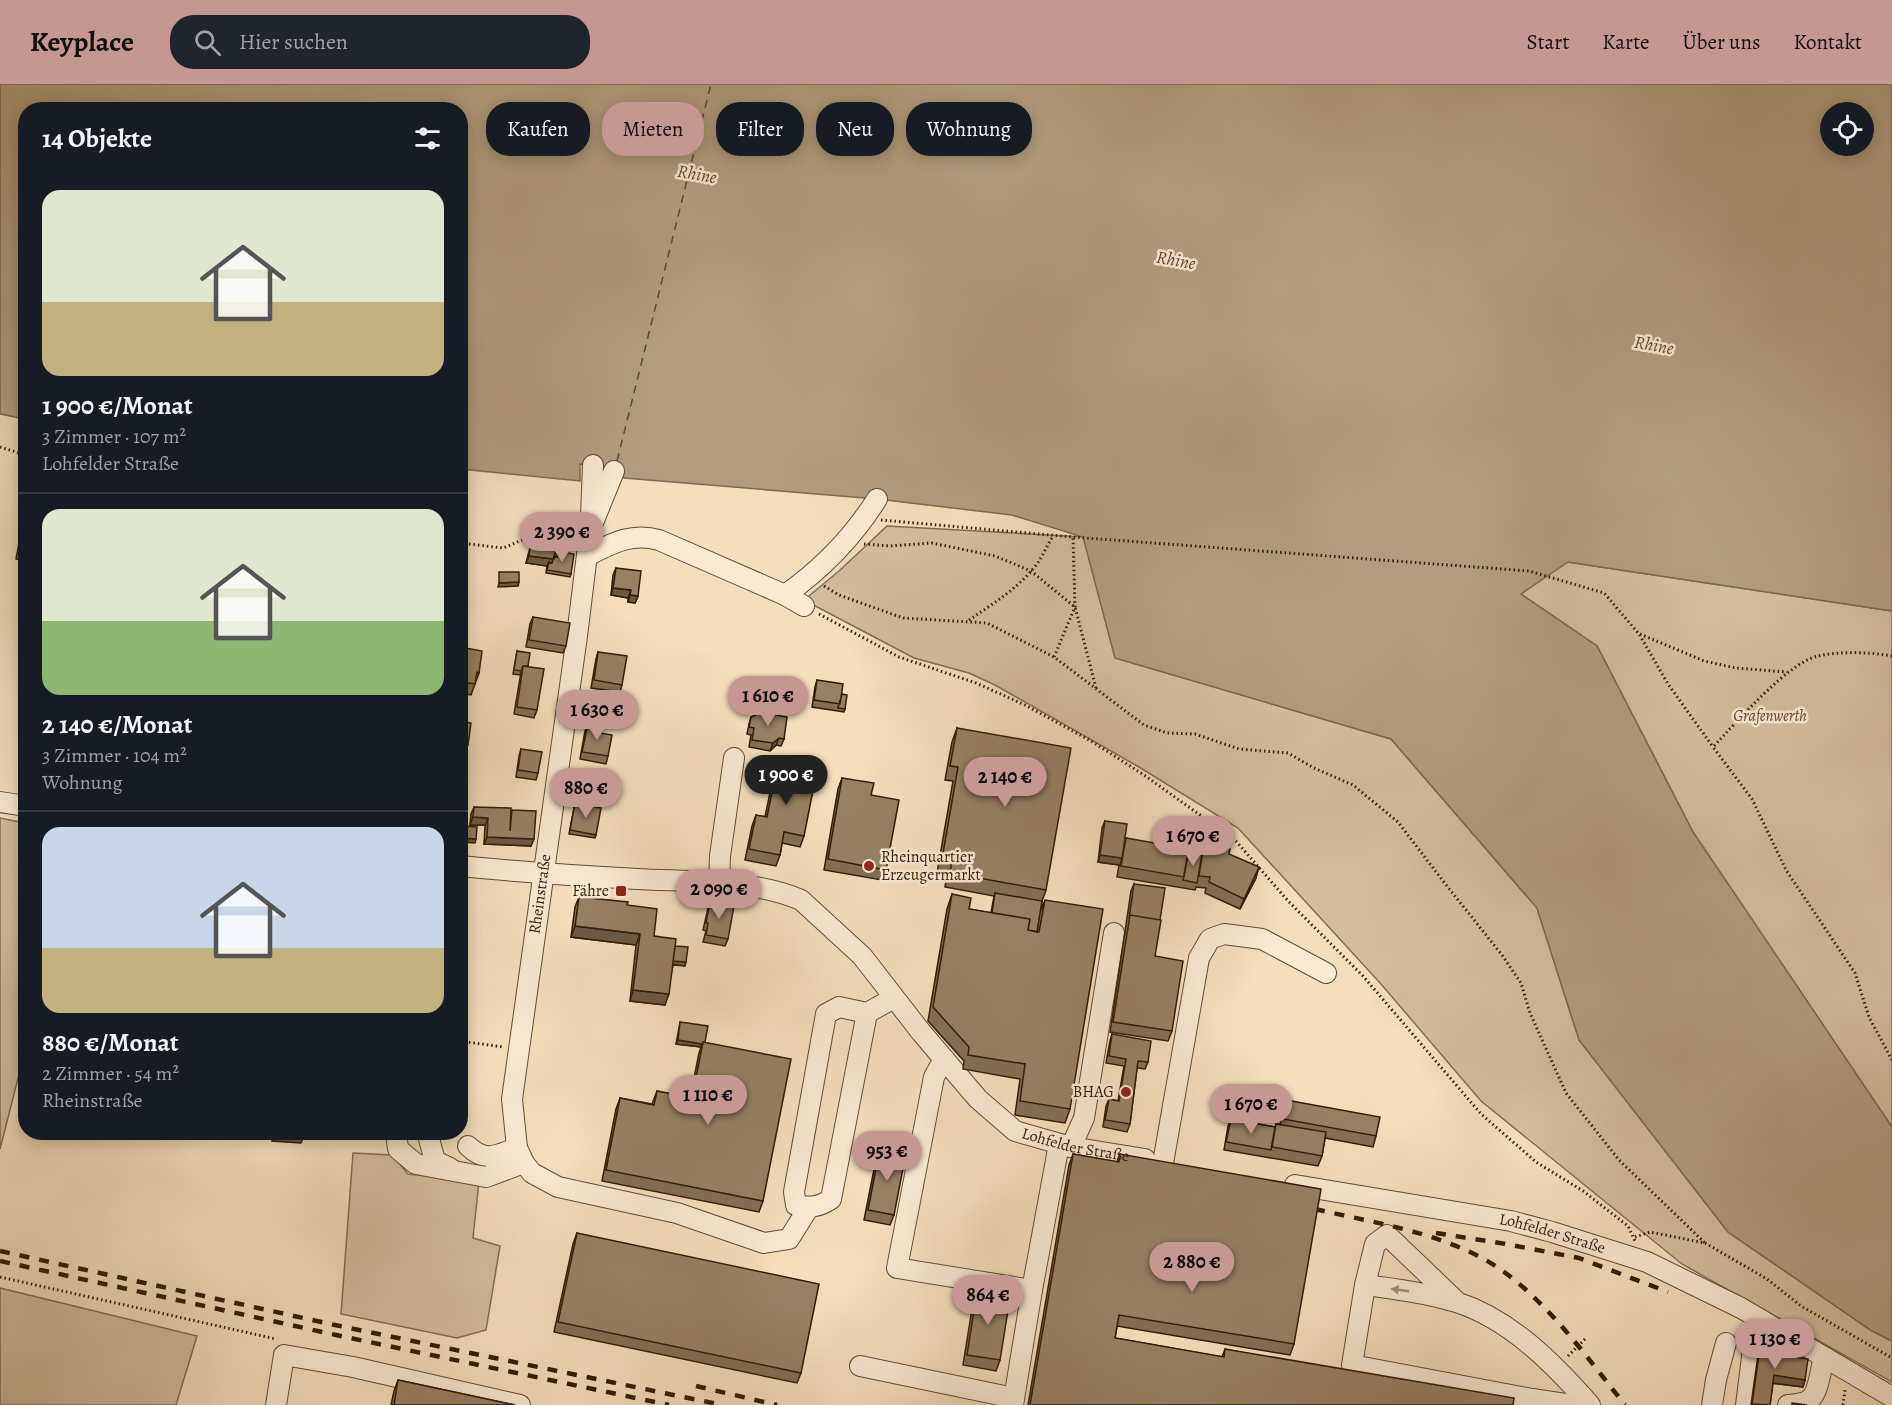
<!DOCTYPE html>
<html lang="de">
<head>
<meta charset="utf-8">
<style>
  :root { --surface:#171b24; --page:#20242c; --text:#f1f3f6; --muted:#9ea1a6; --line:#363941; --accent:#c59692 }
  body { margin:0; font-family:Alegreya,serif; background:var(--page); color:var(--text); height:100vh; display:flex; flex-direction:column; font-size:22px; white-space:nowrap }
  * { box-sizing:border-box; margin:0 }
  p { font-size:20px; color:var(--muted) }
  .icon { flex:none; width:33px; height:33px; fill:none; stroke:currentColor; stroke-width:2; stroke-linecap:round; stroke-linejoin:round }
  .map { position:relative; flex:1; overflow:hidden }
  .panel { position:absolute; left:18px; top:18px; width:450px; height:1038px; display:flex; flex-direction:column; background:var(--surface); border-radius:24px; box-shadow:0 3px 15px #0003 }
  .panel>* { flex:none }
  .guide { position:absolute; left:486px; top:18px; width:570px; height:54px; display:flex; gap:12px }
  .buttons { position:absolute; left:1820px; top:18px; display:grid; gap:12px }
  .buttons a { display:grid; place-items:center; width:54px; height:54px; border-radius:50%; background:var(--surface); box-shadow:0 3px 15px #0003; font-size:30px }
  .price { position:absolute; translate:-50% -51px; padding:0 14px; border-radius:21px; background:var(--accent); color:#111; font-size:20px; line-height:39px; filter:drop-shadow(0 2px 3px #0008) }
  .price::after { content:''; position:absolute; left:50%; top:36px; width:18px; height:14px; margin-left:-9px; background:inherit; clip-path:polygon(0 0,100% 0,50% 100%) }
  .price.active { background:#222; color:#fff }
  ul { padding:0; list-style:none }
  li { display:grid; align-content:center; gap:12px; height:318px; padding:0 24px }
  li+li { border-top:2px solid var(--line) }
  li span { display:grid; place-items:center; height:186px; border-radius:18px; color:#555 }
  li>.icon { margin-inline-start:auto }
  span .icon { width:108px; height:108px; fill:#fffc; stroke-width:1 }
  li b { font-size:26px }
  h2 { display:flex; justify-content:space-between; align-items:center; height:72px; padding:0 24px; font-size:26px }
  .chip { padding:0 21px; border-radius:24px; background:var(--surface); box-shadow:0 3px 15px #0003; font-size:21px; line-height:54px }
  .chip.active { background:var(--accent); color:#111 }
  header { display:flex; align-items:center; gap:36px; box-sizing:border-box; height:84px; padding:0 30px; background:var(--accent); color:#111 }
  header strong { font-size:28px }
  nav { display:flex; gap:33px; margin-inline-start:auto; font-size:21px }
  .search { width:420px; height:54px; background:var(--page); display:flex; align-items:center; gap:15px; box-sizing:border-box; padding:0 21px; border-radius:24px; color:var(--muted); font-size:22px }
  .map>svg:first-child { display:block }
  .green { fill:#d3be9c; stroke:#826d50; stroke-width:1.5 }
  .water { fill:#b19d7d; stroke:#7d694d; stroke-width:1.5; fill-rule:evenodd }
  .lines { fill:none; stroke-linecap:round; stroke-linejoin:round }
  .ferry { stroke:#5d492e; stroke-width:1.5; stroke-dasharray:8 6; stroke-linecap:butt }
  .minor-casing { stroke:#614d32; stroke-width:22 }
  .path { stroke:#301c04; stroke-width:3; stroke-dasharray:1.5 3; stroke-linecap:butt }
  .minor { stroke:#f8ead3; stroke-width:20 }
  .rail { stroke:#301c04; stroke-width:4.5; stroke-dasharray:10 10; stroke-linecap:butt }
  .wall { fill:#816f55; stroke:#301c04; stroke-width:1.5 }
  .shaded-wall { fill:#695a45; stroke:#301c04; stroke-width:1.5 }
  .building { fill:#968163; stroke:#301c04; stroke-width:1.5 }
  .oneway { fill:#9e8d76 }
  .poi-dot { fill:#8f2418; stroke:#f8ead3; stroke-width:2 }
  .labels { text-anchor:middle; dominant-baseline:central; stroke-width:5; stroke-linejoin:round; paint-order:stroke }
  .park-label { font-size:16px; font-style:italic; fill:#614d32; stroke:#f8ead3 }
  .poi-label { font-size:16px; fill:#301c04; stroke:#f8ead3; text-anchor:end }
  .street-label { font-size:16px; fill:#301c04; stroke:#f8ead3 }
  .water-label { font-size:18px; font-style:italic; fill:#5d492e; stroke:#f8ead3 }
</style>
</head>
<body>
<header>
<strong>Keyplace</strong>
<div class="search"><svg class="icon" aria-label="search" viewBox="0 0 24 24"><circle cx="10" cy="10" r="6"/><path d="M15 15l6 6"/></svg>Hier suchen</div>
<nav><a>Start</a><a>Karte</a><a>Über uns</a><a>Kontakt</a></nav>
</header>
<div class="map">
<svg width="1892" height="1321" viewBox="0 0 1892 1321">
  <rect width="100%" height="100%" fill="#f4dfbb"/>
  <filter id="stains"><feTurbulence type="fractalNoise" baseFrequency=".00333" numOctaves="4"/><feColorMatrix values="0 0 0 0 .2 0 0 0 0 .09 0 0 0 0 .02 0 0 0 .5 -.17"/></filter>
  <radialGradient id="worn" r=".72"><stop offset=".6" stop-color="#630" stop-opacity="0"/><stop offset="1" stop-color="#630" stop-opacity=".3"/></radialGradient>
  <path class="green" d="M887,442L1084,453L1115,574L1391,655L1537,824L1579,956L1728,1148L1872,1247L1892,1257V1298L1682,1180L1481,1017L1381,900L1238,744L1139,683L995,601L969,589L914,574L804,516L839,487Z
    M1567,478L1892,527V1043L1693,748L1597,562L1521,510Z
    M0,734L25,739V967L0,1065Z
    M353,1069L392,1071L408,1090L479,1097L473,1154L500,1162L486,1246L457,1254L341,1230Z
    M0,1204L197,1252L176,1321H0Z"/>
  <path class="water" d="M0,0H1892V527L1568,478L1521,510L1597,562L1693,748L1892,1043V1257L1872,1247L1728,1148L1579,956L1537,824L1391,655L1115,574L1083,453L1012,431L877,415L624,394L606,382L580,380V397L461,385L460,26H26L25,335L0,330ZM1830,28H1863V62H1830Z"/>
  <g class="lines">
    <path class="ferry" d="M617,377L711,0"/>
    <g class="minor-casing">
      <g id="minor">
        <path d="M614,387L590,446L577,552L512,1015L517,1064L524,1079L532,1089L558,1103L677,1129L764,1159L789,1155L809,1123"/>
        <path d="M591,432L593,381"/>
        <path d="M587,472C611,460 631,448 659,456L785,511L804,522"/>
        <path d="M785,511C822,485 853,453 877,415"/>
        <path d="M0,718L26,722"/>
        <path id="s1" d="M460,782C520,788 579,792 638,795C692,798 751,795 801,816L862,872L921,948L978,1015L1015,1047L1071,1063L1145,1075"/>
        <path d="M719,799L720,772L734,674"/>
        <path d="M867,929L839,923L826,930L794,1108L796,1121C811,1124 819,1123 831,1115L867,929L894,914"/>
        <path d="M944,975L934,993L897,1184L1032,1206L1059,1060"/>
        <path d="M396,1048L398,1065L416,1080L486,1093L524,1079"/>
        <path d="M429,1055L435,1077L450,1084"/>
        <path d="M468,1062C486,1079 496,1071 517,1064"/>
        <path d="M1071,1063L1084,1034L1114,849"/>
        <path d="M1163,1079L1199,874L1210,855L1224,850L1262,855L1326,889"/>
        <path id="s2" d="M1295,1101L1511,1137L1552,1148L1647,1178L1741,1224L1892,1313"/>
        <path d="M1365,1201L1352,1281L1532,1315"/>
        <path d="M1457,1218L1387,1151L1375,1160L1365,1201C1396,1205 1426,1209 1456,1218C1510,1235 1554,1280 1590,1321"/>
        <path d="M860,1282L1014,1314"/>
        <path d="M276,1321L284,1271L353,1283L520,1321"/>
        <path d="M1013,1321L1032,1206"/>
        <path d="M1532,1321V1315L1572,1321"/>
        <path d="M1712,1321L1716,1296L1726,1259"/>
        <path d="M1746,1321L1753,1265L1760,1237"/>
        <path d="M1788,1321C1796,1320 1806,1320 1811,1314C1819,1307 1821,1283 1824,1273"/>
      </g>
    </g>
    <path class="path" d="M0,363L26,371
      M881,436L1073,453L1529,487L1604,509L1639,550L1668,600L1713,663
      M460,459L503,464L534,451L541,440
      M864,460L890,462L932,459L995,472L1031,487L1075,523L1096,604
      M824,502L839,511L903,534L987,539L1054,573L1144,641L1167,649L1195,650L1239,665L1288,669L1314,684L1353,701L1398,738L1443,797L1502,871L1521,899L1530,929L1566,1009L1619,1076L1705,1159
      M819,530L899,573L976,599L1025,621L1091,657L1144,691L1235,756L1289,818L1363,892L1481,1030L1536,1078L1583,1107L1628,1142L1635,1157
      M969,536C994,519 1022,502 1039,477C1044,469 1048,460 1053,452
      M1640,550L1704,577L1736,584L1787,588
      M1892,572C1869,568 1841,567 1818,572C1787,579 1736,639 1713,663L1752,715L1786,786L1855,889L1869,933L1892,976
      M1054,573L1075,523L1073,453
      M460,957L503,963
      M1635,1153L1650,1148L1705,1159L1767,1195L1801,1222L1892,1274
      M0,1193L276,1255
      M1568,1272L1586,1254
      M1843,1321L1845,1306"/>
    <use href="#minor" class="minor"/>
    <path class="rail" d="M1315,1125C1371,1138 1431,1147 1482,1174C1538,1204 1586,1272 1625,1321
      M1436,1149L1506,1160L1579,1174L1668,1208
      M0,1167L335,1241L722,1321
      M0,1177L336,1251L669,1321
      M696,1302L777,1321"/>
  </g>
  <path class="wall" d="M23,441H26V477L16,475L21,448Z
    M538,461L558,467L571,490L570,493L546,489L547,482L526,479L528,471L530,464H537Z
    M616,484L638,512L635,519L628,518V514L611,511L613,491Z
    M533,533L566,562L563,569L526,563L530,540Z
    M460,563L479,589L471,611L460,609Z
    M517,567L528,582L537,626L534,634L514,630L521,588L520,591L513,590Z
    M598,568L622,601L620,608L591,604L596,575Z
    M817,596L842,610L845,625L844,628L812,623L815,603Z
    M757,625L770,630L784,655L781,662L776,661L770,667L749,663L751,651L747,650L749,640L751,633L755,632Z
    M588,640L608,672L606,680L580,675L585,647Z
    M957,644L1046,806L1042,817L1041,826L1045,816L1070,1025L1065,1039L1015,1031L1020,995L963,985L964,977L928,937L947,825L952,810L969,825L991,829L994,812L945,803L947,791L937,789L953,697L945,696L952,658Z
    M521,665L538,689L536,696L516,693L519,672Z
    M779,674L804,752L800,763L782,759L780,771L776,782L745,776L752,742L756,731L765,733L775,684Z
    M842,694L871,711L886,786L882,796L824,786L838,705Z
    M575,719L596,751L595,754L569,750Z
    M474,723L511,730L512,726L531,762L484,760L485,741H470L471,730Z
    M1105,737L1124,759L1126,754L1201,770L1204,760L1229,770L1256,794L1240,825L1205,809L1206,804L1196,803L1195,806L1117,793L1119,781L1098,778L1102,744Z
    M1134,800L1155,872L1172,947L1168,957L1110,948L1131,807Z
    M579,813L627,821L654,852L675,862L685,882L673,881L665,921L630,917L636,861L571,853L575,823Z
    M710,817L728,855L725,862L703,858L706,847L703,846L708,824Z
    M680,938L705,958L763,1117L759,1128L602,1097L616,1025L620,1014L652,1020L657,1007L690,1014L699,969L701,963L676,960Z
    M1112,950L1148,978L1145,985L1137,984L1130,1040L1127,1048L1103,1043L1106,1022L1109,1015L1118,1017L1124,982L1106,979L1110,957Z
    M1286,1016L1376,1052L1373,1063L1325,1054L1322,1072L1318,1082L1224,1066L1228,1042L1231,1035L1275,1043L1276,1040H1280L1283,1027Z
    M880,1064L894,1131L890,1141L864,1136L876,1075Z
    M1073,1070L1117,1078L1120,1070L1294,1260L1290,1271L1117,1242L1115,1254L1222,1273L1225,1265L1513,1321H1028L1069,1081Z
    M577,1149L801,1289L797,1299L554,1248L573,1160Z
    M977,1208L1000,1276L996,1287L963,1281L973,1219Z
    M1761,1257L1787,1272L1805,1296L1803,1303L1773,1299L1770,1321H1751L1759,1264Z
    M398,1296L515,1321H391L394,1307Z"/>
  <path class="shaded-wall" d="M529,472L554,475L551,483L549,478L547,482L526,479Z
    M519,498L518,502L498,503L499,499Z
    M613,504L631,506L628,514L611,511Z
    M630,511L638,512L635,519L628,518Z
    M779,654L776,661L770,667L773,659Z
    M460,670L465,671L461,681H460Z
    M473,733L488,734L485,741H470Z
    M487,753L534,755L531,762L484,760Z
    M463,754L476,755L475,759L462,758Z
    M1100,771L1122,774L1120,781L1098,778Z
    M1259,783L1256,794L1240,825L1244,815Z
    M575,842L640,850L636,861L571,853Z
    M672,877L686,878L685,882L671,880Z
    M633,906L669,910L665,921L630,917Z
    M678,956L702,960L701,963L676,960Z
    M275,1048L305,1049L301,1059L272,1057Z
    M1774,1291L1805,1296L1803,1303L1771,1299Z"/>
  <path class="building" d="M23,441H26V469L19,468Z
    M538,461L559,464L558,469H555L554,475L529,472L530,464H538Z
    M558,467L574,470L571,490L547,486L549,478L552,479L554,472L557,473Z
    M616,484L641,487L638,512L630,511L631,506L613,504Z
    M499,488H519V498L499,499Z
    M533,533L570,539L566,562L529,556Z
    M460,563L482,567L479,589L477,588L475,600L460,598Z
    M517,567L530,569L528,582H523L521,587L514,586Z
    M598,568L627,572L622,601L594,596Z
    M523,582L544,585L537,626L517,623Z
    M817,596L843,600L840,620L814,616Z
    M842,610L847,611L845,625L838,624Z
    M757,625L771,627L770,630L787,633L784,655L779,654L773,659L752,656L754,644L749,643L751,633L756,631Z
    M460,637L471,639L468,661H466L465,671L460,670Z
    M588,640L601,643L600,649L612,651L608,672L582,668Z
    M957,644L1071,664L1046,806L950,789L952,777L942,775L958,683L950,682Z
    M521,665L542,668L538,689L518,686Z
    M779,674L818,681L804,752L784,748L780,771L749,765L756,731L767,733Z
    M842,694L874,699L871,711L899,716L886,786L828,775Z
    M575,719L601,724L596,751L570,746Z
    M474,723L511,724L510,747L512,726L536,727L534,755L487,753L488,734L473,733Z
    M1105,737L1127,740L1122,774L1100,771Z
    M464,742L477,743L476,755L463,754Z
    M1126,754L1189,765L1184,793L1121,782Z
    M1204,760L1230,765L1229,770L1259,783L1244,815L1209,798L1210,793L1199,792Z
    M1188,768L1202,770L1197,799L1183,796Z
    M1134,800L1165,804L1160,836L1130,831L1129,835Z
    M995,809L1042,817L1037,848L1028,846L1030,835L992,829Z
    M952,810L971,814L969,825L1030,835L1028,846L1039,848L1045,816L1103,825L1070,1025L1020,1017L1025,980L968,971L969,963L933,923Z
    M579,813L628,818L627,821L657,825L654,852L676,855L669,910L633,906L640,850L575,842Z
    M710,817L734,822L728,855L706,851L708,839H706Z
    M1130,831L1161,836L1155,872L1183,877L1172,947L1113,938Z
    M675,862L688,863L686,878L673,877Z
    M680,938L708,942L705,958H703V960L678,956Z
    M1112,950L1151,957L1148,978L1138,977L1130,1040L1105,1036L1109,1015L1119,1017L1126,975L1109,972Z
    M703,958L791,975L763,1117L606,1086L620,1014L654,1021L657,1007L692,1014Z
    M1286,1016L1380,1033L1376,1052L1283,1035Z
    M1231,1035L1275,1043L1271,1066L1226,1058Z
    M1276,1040L1326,1048L1322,1072L1272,1063Z
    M880,1064L906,1069L894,1131L868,1126Z
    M1073,1070L1119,1078L1120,1070L1321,1105L1294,1260L1119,1231L1115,1254L1224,1273L1225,1265L1514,1314L1513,1321H1030Z
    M577,1149L819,1200L801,1289L558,1238Z
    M977,1208L1010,1214L1000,1276L967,1271Z
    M1761,1257L1789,1261L1787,1272L1808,1275L1805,1296L1774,1291L1770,1321L1752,1320Z
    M398,1296L515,1321H394Z
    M1792,1319L1807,1321H1792Z"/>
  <defs><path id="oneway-solid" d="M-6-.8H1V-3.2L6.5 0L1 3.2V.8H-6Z" transform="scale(1.5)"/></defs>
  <use class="oneway" href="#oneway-solid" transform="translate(1400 1206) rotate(-172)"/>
  <g class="poi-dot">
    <circle cx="869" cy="782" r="6"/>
    <rect x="615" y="801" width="12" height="12" rx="3"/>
    <circle cx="1126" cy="1008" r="6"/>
  </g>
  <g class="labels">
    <g class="park-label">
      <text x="1770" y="632">Grafenwerth</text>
    </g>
    <g class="poi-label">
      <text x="881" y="773" text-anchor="start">Rheinquartier<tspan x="881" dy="18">Erzeugermarkt</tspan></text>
      <text x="609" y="807">Fähre</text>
      <text x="1114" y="1008">BHAG</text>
    </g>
    <g class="street-label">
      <text transform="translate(540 810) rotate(-82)">Rheinstraße</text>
      <text stroke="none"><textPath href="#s1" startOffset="722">Lohfelder Straße</textPath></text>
      <text stroke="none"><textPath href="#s2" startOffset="262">Lohfelder Straße</textPath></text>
    </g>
    <g class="water-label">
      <text transform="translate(697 90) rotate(10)">Rhine</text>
      <text transform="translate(1176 176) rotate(10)">Rhine</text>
      <text transform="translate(1654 261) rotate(10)">Rhine</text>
    </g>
  </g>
  <rect width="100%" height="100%" filter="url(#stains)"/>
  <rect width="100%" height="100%" fill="url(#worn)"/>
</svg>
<div class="buttons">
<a><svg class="icon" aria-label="locate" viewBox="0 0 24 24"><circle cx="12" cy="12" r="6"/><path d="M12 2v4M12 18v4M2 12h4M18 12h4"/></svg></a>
</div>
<b class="price" style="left:562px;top:479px">2 390 €</b>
<b class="price" style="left:768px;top:643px">1 610 €</b>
<b class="price" style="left:597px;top:657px">1 630 €</b>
<b class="price active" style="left:786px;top:722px">1 900 €</b>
<b class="price" style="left:1005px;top:724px">2 140 €</b>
<b class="price" style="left:586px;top:735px">880 €</b>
<b class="price" style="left:1193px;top:783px">1 670 €</b>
<b class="price" style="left:719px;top:836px">2 090 €</b>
<b class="price" style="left:708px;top:1042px">1 110 €</b>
<b class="price" style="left:1251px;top:1051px">1 670 €</b>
<b class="price" style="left:887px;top:1098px">953 €</b>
<b class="price" style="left:1192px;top:1209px">2 880 €</b>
<b class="price" style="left:988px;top:1242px">864 €</b>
<b class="price" style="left:1775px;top:1286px">1 130 €</b>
<div class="guide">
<a class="chip">Kaufen</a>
<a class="chip active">Mieten</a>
<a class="chip">Filter</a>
<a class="chip">Neu</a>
<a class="chip">Wohnung</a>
</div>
<section class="panel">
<h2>14 Objekte<svg class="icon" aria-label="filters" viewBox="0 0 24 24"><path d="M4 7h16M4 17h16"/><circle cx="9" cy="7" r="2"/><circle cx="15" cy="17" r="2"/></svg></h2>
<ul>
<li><span style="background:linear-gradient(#dfe7d0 60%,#c2b280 0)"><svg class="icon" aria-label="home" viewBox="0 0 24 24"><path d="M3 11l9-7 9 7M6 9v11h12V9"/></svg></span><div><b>1 900 €/Monat</b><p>3 Zimmer · 107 m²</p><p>Lohfelder Straße</p></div></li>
<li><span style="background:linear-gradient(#dfe7d0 60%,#8fb573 0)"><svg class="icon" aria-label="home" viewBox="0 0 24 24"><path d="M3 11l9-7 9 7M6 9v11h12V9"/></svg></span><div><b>2 140 €/Monat</b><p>3 Zimmer · 104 m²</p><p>Wohnung</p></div></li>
<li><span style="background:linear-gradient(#c9d6e8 65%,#c2b280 0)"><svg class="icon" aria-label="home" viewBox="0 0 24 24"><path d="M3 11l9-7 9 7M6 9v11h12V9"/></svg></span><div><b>880 €/Monat</b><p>2 Zimmer · 54 m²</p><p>Rheinstraße</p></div></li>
</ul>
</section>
</div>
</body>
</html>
